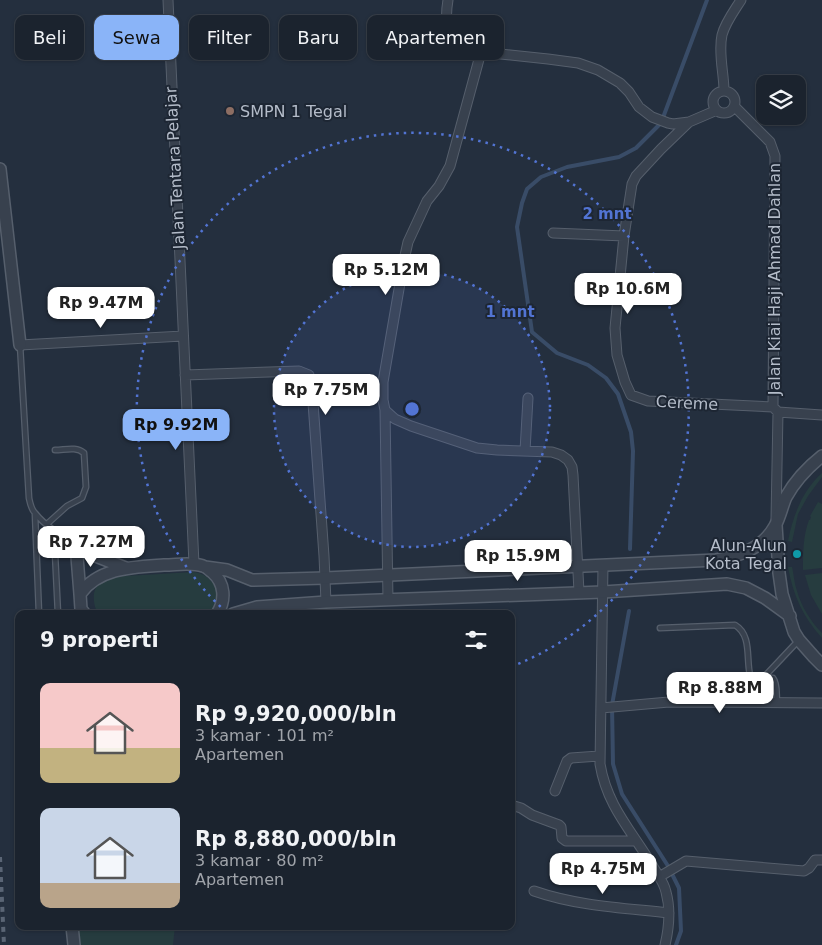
<!DOCTYPE html>
<html lang="id">
<head>
<meta charset="utf-8">
<style>
  :root { --surface:#1b232e; --page:#282f3a; --text:#f1f3f6; --muted:#a0a4aa; --line:#39404a; --accent:#8ab4f8 }
  body { margin:0; font-family:"DejaVu Sans",sans-serif; background:var(--page); color:var(--text); height:100vh; display:flex; flex-direction:column; font-size:19px; white-space:nowrap }
  * { box-sizing:border-box; margin:0 }
  p { font-size:16px; color:var(--muted) }
  .icon { flex:none; width:28px; height:28px; fill:none; stroke:currentColor; stroke-width:2; stroke-linecap:round; stroke-linejoin:round }
  .map { position:relative; flex:1; overflow:hidden }
  .drawer { position:absolute; left:15px; top:610px; width:500px; height:320px; display:flex; flex-direction:column; background:var(--surface); border-radius:10px; box-shadow:0 1px 4px #0004,0 0 0 1px var(--line) }
  .drawer>* { flex:none }
  .top-card { position:absolute; left:15px; top:15px; width:500px; height:45px; display:flex; gap:10px }
  .buttons { position:absolute; left:756px; top:75px; display:grid; gap:10px }
  .buttons a { display:grid; place-items:center; width:50px; height:50px; border-radius:10px; background:var(--surface); box-shadow:0 1px 4px #0004,0 0 0 1px var(--line); font-size:25px }
  .price { position:absolute; translate:-50% -42px; padding:0 11px; border-radius:10px; background:#fff; color:#222; font-size:16px; line-height:32px; filter:drop-shadow(0 1px 2px #0008) }
  .price::after { content:''; position:absolute; left:50%; top:30px; width:15px; height:11px; margin-left:-8px; background:inherit; clip-path:polygon(0 0,100% 0,50% 100%) }
  .price.active { background:var(--accent); color:#111 }
  ul { padding:0; list-style:none }
  li { display:flex; align-items:center; gap:15px; height:125px; padding:0 25px }
  li span { display:grid; place-items:center; flex:none; width:140px; height:100px; border-radius:10px; color:#555 }
  li>.icon { margin-inline-start:auto }
  span .icon { width:60px; height:60px; fill:#fffc; stroke-width:1 }
  li b { font-size:21px }
  h2 { display:flex; justify-content:space-between; align-items:center; height:60px; padding:0 25px; font-size:21px }
  .pill { padding:0 18px; border-radius:10px; background:var(--surface); box-shadow:0 1px 4px #0004,0 0 0 1px var(--line); font-size:18px; line-height:45px }
  .pill.active { background:var(--accent); color:#111 }
  .map>svg:first-child { display:block }
  .green { fill:#263c3f }
  .lines { fill:none; stroke-linecap:round; stroke-linejoin:round }
  .stream { stroke:#394c67; stroke-width:4 }
  .service-casing { stroke:#565f6c; stroke-width:7 }
  .minor-casing { stroke:#565f6c; stroke-width:11 }
  .tertiary-casing { stroke:#565f6c; stroke-width:14 }
  .service { stroke:#38414e; stroke-width:4.5 }
  .minor { stroke:#38414e; stroke-width:9 }
  .tertiary { stroke:#38414e; stroke-width:11 }
  .rail { stroke:#5a6575; stroke-width:4; stroke-dasharray:5 5; stroke-linecap:butt }
  .ring { fill:none; stroke:#5274d3; stroke-width:2.5; stroke-dasharray:2.5 5 }
  .education-dot { fill:#8d6e63; stroke:#1d2633; stroke-width:2 }
  .culture-dot { fill:#0f9aa8; stroke:#1d2633; stroke-width:2 }
  .labels { text-anchor:middle; dominant-baseline:central; stroke-width:4; stroke-linejoin:round; paint-order:stroke }
  .poi-label { font-size:16px; fill:#b4bcc9; stroke:#1d2633; text-anchor:start }
  .street-label { font-size:16px; fill:#b4bcc9; stroke:#1d2633 }
  .centre { fill:#5274d3; stroke:#1d2633; stroke-width:2.5 }
  .ring-label { font-size:15px; text-anchor:middle; font-weight:bold; fill:#5274d3; stroke:#1d2633; stroke-width:4; stroke-linejoin:round; paint-order:stroke }
</style>
</head>
<body>
<div class="map">
<svg width="822" height="945" viewBox="0 0 822 945">
  <rect width="100%" height="100%" fill="#242f3e"/>
  <path class="green" d="M822,473V477L808,496L798,514L792,542L788,541C793,516 802,491 822,473Z
    M818,502L822,504V568L803,570C803,553 803,536 809,520H810L811,517L810,516Z
    M788,567H792C794,575 794,583 797,591C801,606 811,622 822,633V638C803,617 793,595 788,567Z
    M194,572C217,576 224,597 208,614H98C92,603 91,586 104,580C116,575 130,576 143,575C160,574 177,573 194,572Z
    M822,573V614L811,595L805,575Z
    M77,926H175L173,945H79Z"/>
  <g class="lines">
    <path class="stream" d="M630,549L633,451L631,432L618,394L606,378L588,365L557,353L532,332L517,227L522,203L527,189L541,177L567,167L619,157L636,148L661,123L707,0
      M629,611L612,705L613,764L622,794L668,866L679,888L681,931L676,945"/>
    <g class="service-casing">
      <path id="service" d="M20,345L29,498C30,503 31,509 35,513C45,526 61,535 75,543
        M35,514L39,614
        M47,524L67,506L82,498L86,487L84,453C76,446 65,450 55,450
        M36,531L55,553L58,614
        M660,628L735,625C752,635 746,659 750,675L752,677L773,678C778,684 776,695 777,702
        M764,677L798,641"/>
    </g>
    <g class="minor-casing">
      <path id="minor" d="M168,0L194,564
        M448,0C447,6 446,14 447,20C450,35 469,44 481,52L450,166L439,186L427,201L408,242L404,260L383,382V400L385,410L395,419L411,426L477,448L497,450L552,452L561,455L568,460L572,467L573,475L579,592
        M481,52L548,59L578,63L598,70L620,83L629,92L639,107L652,117L668,123L673,124L689,122L717,110
        M713 102a11 11 0 1 1 22 0a11 11 0 1 1-22 0Z
        M724,91C724,73 718,53 722,35C725,23 734,11 741,0
        M735,107L770,142L775,156L773,407
        M689,122L661,149L636,176L632,184L624,236L615,328L617,355L625,382L631,395L648,401L773,407
        M553,233L624,236
        M20,345L183,336
        M185,375L299,371L309,375L312,389L324,556L326,602
        M774,408L778,412L822,415
        M385,410L388,600
        M525,451L528,398
        M776,519L778,412
        M603,565L600,764C607,806 631,830 652,865C657,874 664,882 666,892C671,910 669,928 665,945
        M601,708L669,702L822,703
        M555,791L567,761L571,758L599,756
        M511,805L521,808L532,815L559,825L561,827L562,838L566,841H636
        M659,877L686,861L804,871L809,868L815,860H822
        M534,891C577,906 624,908 669,913"/>
    </g>
    <g class="tertiary-casing">
      <path id="tertiary" d="M0,169L20,345
        M776,525L779,573L782,594L794,632L799,640L814,657L822,665
        M76,544L98,557L126,568
        M76,544L80,594
        M205,567L227,570L252,580L325,578L716,560C740,556 763,548 775,526C780,517 782,506 786,497C795,481 808,467 822,456
        M85,614L81,609L80,594C99,567 135,567 164,565C177,565 191,562 203,566C207,567 209,570 212,572C225,583 226,600 217,614
        M233,614L257,607L326,602L603,592L727,584L746,588L765,598L790,616
        M72,926L74,945"/>
    </g>
    <use href="#service" class="service"/>
    <use href="#minor" class="minor"/>
    <use href="#tertiary" class="tertiary"/>
    <path class="rail" d="M0,857L4,945"/>
  </g>
  <circle cx="412" cy="409" r="138" fill="#5274d3" fill-opacity=".12"/>
  <g class="ring">
    <circle cx="412" cy="409" r="138"/>
    <path d="M226 612A276 276 0 1 1 513 666"/>
  </g>
  <circle class="education-dot" cx="230" cy="111" r="5"/>
  <circle class="culture-dot" cx="797" cy="554" r="5"/>
  <g class="labels">
    <g class="poi-label">
      <text x="240" y="111">SMPN 1 Tegal</text>
      <text x="787" y="545" text-anchor="end">Alun-Alun<tspan x="787" dy="18">Kota Tegal</tspan></text>
    </g>
    <g class="street-label">
      <text transform="translate(175 168) rotate(-93)">Jalan Tentara Pelajar</text>
      <text transform="translate(774 279) rotate(-90)">Jalan Kiai Haji Ahmad Dahlan</text>
      <text transform="translate(687 403) rotate(3)">Cereme</text>
    </g>
  </g>
  <circle cx="412" cy="409" r="8" class="centre"/>
  <g class="ring-label">
    <text x="607" y="219">2 mnt</text>
    <text x="510" y="317">1 mnt</text>
  </g>
</svg>
<div class="buttons">
<a><svg class="icon" aria-label="layers" viewBox="0 0 24 24"><path d="M12 4l9 5-9 5-9-5zM3 14l9 5 9-5"/></svg></a>
</div>
<b class="price" style="left:386px;top:296px">Rp 5.12M</b>
<b class="price" style="left:628px;top:315px">Rp 10.6M</b>
<b class="price" style="left:101px;top:329px">Rp 9.47M</b>
<b class="price" style="left:326px;top:416px">Rp 7.75M</b>
<b class="price active" style="left:176px;top:451px">Rp 9.92M</b>
<b class="price" style="left:91px;top:568px">Rp 7.27M</b>
<b class="price" style="left:518px;top:582px">Rp 15.9M</b>
<b class="price" style="left:720px;top:714px">Rp 8.88M</b>
<b class="price" style="left:603px;top:895px">Rp 4.75M</b>
<div class="top-card">
<a class="pill">Beli</a>
<a class="pill active">Sewa</a>
<a class="pill">Filter</a>
<a class="pill">Baru</a>
<a class="pill">Apartemen</a>
</div>
<section class="drawer">
<h2>9 properti<svg class="icon" aria-label="filters" viewBox="0 0 24 24"><path d="M4 7h16M4 17h16"/><circle cx="9" cy="7" r="2"/><circle cx="15" cy="17" r="2"/></svg></h2>
<ul>
<li><span style="background:linear-gradient(#f6c9c9 65%,#c2b280 0)"><svg class="icon" aria-label="home" viewBox="0 0 24 24"><path d="M3 11l9-7 9 7M6 9v11h12V9"/></svg></span><div><b>Rp 9,920,000/bln</b><p>3 kamar · 101 m²</p><p>Apartemen</p></div></li>
<li><span style="background:linear-gradient(#c9d6e8 75%,#b9a48a 0)"><svg class="icon" aria-label="home" viewBox="0 0 24 24"><path d="M3 11l9-7 9 7M6 9v11h12V9"/></svg></span><div><b>Rp 8,880,000/bln</b><p>3 kamar · 80 m²</p><p>Apartemen</p></div></li>
</ul>
</section>
</div>
</body>
</html>
